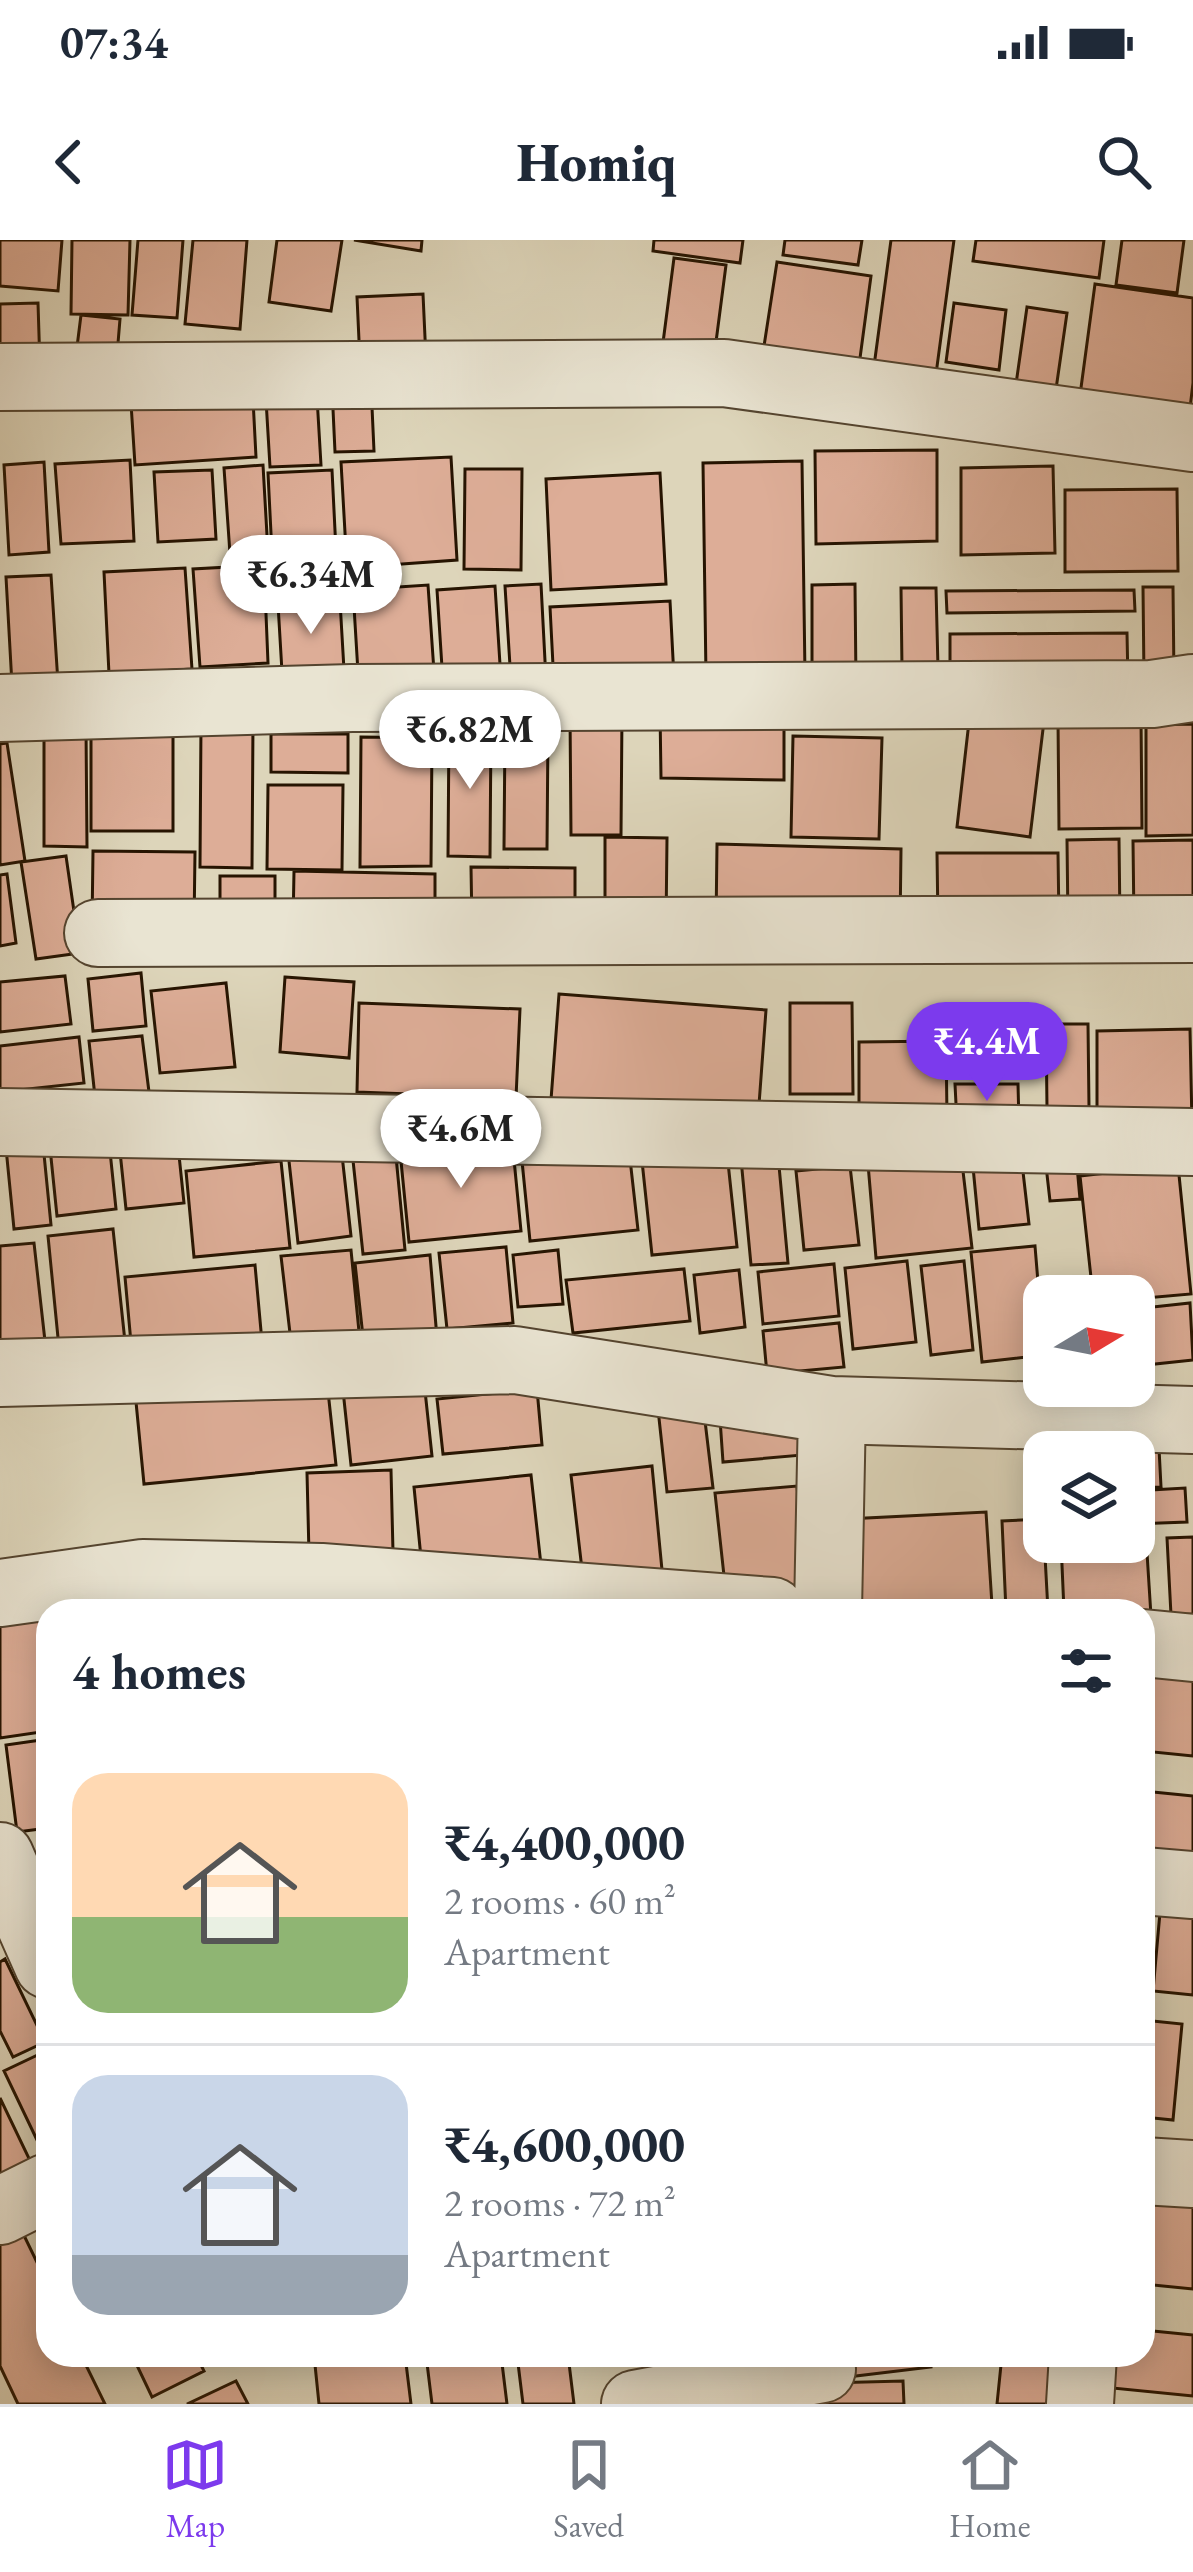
<!DOCTYPE html>
<html lang="en">
<head>
<meta charset="utf-8">
<style>
  :root { --surface:#fff; --page:#f2f2f3; --text:#1f2937; --muted:#747a83; --line:#e0e1e3; --accent:#7c3aed }
  body { margin:0; font-family:"EB Garamond",serif; background:var(--page); color:var(--text); height:100vh; display:flex; flex-direction:column; font-size:45px; white-space:nowrap }
  * { box-sizing:border-box; margin:0 }
  p { font-size:39px; color:var(--muted) }
  .icon { flex:none; width:66px; height:66px; fill:none; stroke:currentColor; stroke-width:2; stroke-linecap:round; stroke-linejoin:round }
  .map { position:relative; flex:1; overflow:hidden }
  .drawer { position:absolute; left:36px; top:1359px; width:1119px; height:768px; display:flex; flex-direction:column; background:var(--surface); border-radius:36px; box-shadow:0 6px 30px #0003 }
  .drawer>* { flex:none }
  .needle { width:78px; rotate:80deg }
  .controls { position:absolute; left:1023px; top:1035px; display:grid; gap:24px }
  .controls a { display:grid; place-items:center; width:132px; height:132px; border-radius:24px; background:var(--surface); box-shadow:0 6px 30px #0003; font-size:60px }
  .price { position:absolute; translate:-50% -102px; padding:0 27px; border-radius:42px; background:#fff; color:#222; font-size:39px; line-height:78px; filter:drop-shadow(0 3px 6px #0008) }
  .price::after { content:''; position:absolute; left:50%; top:72px; width:36px; height:27px; margin-left:-18px; background:inherit; clip-path:polygon(0 0,100% 0,50% 100%) }
  .price.selected { background:var(--accent); color:#fff }
  ul { padding:0; list-style:none }
  li { display:flex; align-items:center; gap:36px; height:300px; padding:0 36px }
  li+li { border-top:3px solid var(--line) }
  li span { display:grid; place-items:center; flex:none; width:336px; height:240px; border-radius:36px; color:#555 }
  li>.icon { margin-inline-start:auto }
  span .icon { width:144px; height:144px; fill:#fffc; stroke-width:1 }
  li b { font-size:51px }
  h2 { display:flex; justify-content:space-between; align-items:center; height:144px; padding:0 36px; font-size:51px }
  .status { display:flex; justify-content:space-between; align-items:center; height:84px; padding:0 60px; background:var(--surface); direction:ltr }
  .status svg { height:33px; fill:currentColor }
  header { display:flex; justify-content:space-between; align-items:center; height:156px; padding:0 36px; background:var(--surface); font-size:54px; font-weight:800 }
  .dock { display:flex; justify-content:space-around; align-items:center; height:168px; border-top:3px solid var(--line); background:var(--surface); font-size:33px; color:var(--muted) }
  .dock a { display:grid; justify-items:center; gap:6px }
  .dock .selected { color:var(--accent) }
  .map>svg:first-child { display:block }
  .building { fill:#ddad97; stroke:#261401; stroke-width:3 }
  .lines { fill:none; stroke-linecap:round; stroke-linejoin:round }
  .minor-casing { stroke:#54442f; stroke-width:70 }
  .minor { stroke:#e9e4d2; stroke-width:66 }
</style>
</head>
<body>
<div class="status"><b>07:34</b><svg viewBox="0 0 49 12"><path d="M0 12V9h3v3zM5 12V6h3v6zM10 12V3h3v9zM15 12V0h3v12zM26 1h20v11H26zM47 4h2v5h-2z"/></svg></div>
<header><svg class="icon" aria-label="back" viewBox="0 0 24 24"><path d="M15 5l-7 7 7 7"/></svg>Homiq<svg class="icon" aria-label="search" viewBox="0 0 24 24"><circle cx="10" cy="10" r="6"/><path d="M15 15l6 6"/></svg></header>
<div class="map">
<svg width="1193" height="2164" viewBox="0 0 1193 2164">
  <rect width="100%" height="100%" fill="#ddd5ba"/>
  <filter id="stains"><feTurbulence type="fractalNoise" baseFrequency=".00167" numOctaves="4"/><feColorMatrix values="0 0 0 0 .2 0 0 0 0 .09 0 0 0 0 .02 0 0 0 .5 -.17"/></filter>
  <radialGradient id="worn" r=".72"><stop offset=".6" stop-color="#630" stop-opacity="0"/><stop offset="1" stop-color="#630" stop-opacity=".3"/></radialGradient>
  <path class="building" d="M0,0H62L58,51L0,46Z
    M72,0H130L128,75L71,74Z
    M138,0H183L177,78L132,75Z
    M193,0H247L240,89L185,84Z
    M277,0H342L331,71L269,62Z
    M354,0H422L421,11Z
    M654,0H743L740,23L653,11Z
    M785,0H862L858,25L783,15Z
    M891,0H954L934,149L872,141Z
    M976,0H1104L1099,38L973,21Z
    M1122,0H1184L1177,53L1116,45Z
    M674,18L726,25L713,125L661,118Z
    M777,22L871,36L858,133L762,119Z
    M1095,44L1193,58V143L1188,185L1078,170Z
    M423,54L426,119L360,122L357,57Z
    M38,63L40,127L0,128V64Z
    M954,63L1006,70L999,130L946,122Z
    M1027,67L1067,73L1055,156L1015,151Z
    M81,75L120,79L116,127L75,123Z
    M252,140L256,217L135,225L130,148Z
    M316,140L321,225L270,227L265,143Z
    M371,145L374,211L335,212L332,148Z
    M937,210V301L816,304L815,211Z
    M451,217L457,320L347,328L341,222Z
    M130,220L134,301L61,304L55,224Z
    M802,221L805,435L706,436L703,223Z
    M44,222L49,312L9,315L4,225Z
    M263,225L268,313L230,314L224,228Z
    M1053,226L1055,313L961,315V228Z
    M465,229H522L521,330L464,329Z
    M212,230L216,299L158,302L154,232Z
    M332,230L337,331L273,334L268,233Z
    M660,233L666,344L551,350L546,239Z
    M1177,249L1178,331L1065,332V250Z
    M264,325L268,423L200,427L193,329Z
    M185,328L192,429L109,434L104,332Z
    M51,335L58,443L12,445L6,337Z
    M339,344L345,447L283,449L277,347Z
    M541,344L546,440L511,442L505,346Z
    M855,344L856,444L812,443V345Z
    M428,345L435,446L359,449L353,350Z
    M495,346L501,440L443,443L437,350Z
    M1143,347H1173L1174,439H1144Z
    M901,348H936L938,428L902,429Z
    M1134,350L1135,371L947,373L946,351Z
    M670,361L674,438L554,445L550,367Z
    M1127,393L1128,443L950,445V394Z
    M660,471L784,473V540L661,538Z
    M970,473L1044,481L1030,597L957,587Z
    M91,474H173V591H91Z
    M570,474H622L621,595H571Z
    M1141,478L1142,588L1059,589L1058,479Z
    M201,483H253L252,628L200,627Z
    M1193,484V595L1146,596V485Z
    M44,487H86L87,607L44,606Z
    M449,488H491L490,617L448,616Z
    M505,489L548,490L547,609H504Z
    M271,494H348V533L271,532Z
    M793,496L882,498L879,599L791,597Z
    M361,497L432,498L431,626L360,627Z
    M7,503L25,621L0,625V504Z
    M268,545H343L342,630L267,629Z
    M605,597L667,598L666,687H605Z
    M1119,599L1120,683L1068,684L1067,600Z
    M1193,600V684H1134L1133,601Z
    M717,604L901,609L900,689L716,685Z
    M93,611L195,612L194,687L92,686Z
    M937,613H1058L1059,682L938,683Z
    M66,616L80,713L36,719L21,622Z
    M471,627L575,628V687L472,686Z
    M294,631L435,634V690L293,686Z
    M7,634L16,703L0,706V635Z
    M220,636H275V682L220,683Z
    M141,733L146,786L93,791L88,739Z
    M65,736L71,784L0,792V742Z
    M285,737L354,742L349,818L280,812Z
    M226,743L235,827L160,833L151,751Z
    M559,754L766,770L758,878L551,860Z
    M359,763L520,769L516,858L357,852Z
    M790,763H852L853,854H790Z
    M960,784H1023L1024,815H960Z
    M1046,784H1088L1089,867L1047,868Z
    M1190,789L1192,885H1097V791Z
    M142,796L149,852L95,857L89,801Z
    M79,797L84,843L0,852V806Z
    M946,801L947,877L859,879V802Z
    M955,844H1018L1019,884H957Z
    M108,892L116,969L57,976L49,898Z
    M42,894L51,985L14,989L5,898Z
    M177,896L184,963L126,969L119,902Z
    M512,899L521,991L409,1002L400,911Z
    M341,906L351,996L298,1003L288,912Z
    M395,906L405,1010L363,1014L352,911Z
    M629,910L638,990L530,1001L522,921Z
    M727,913L737,1007L652,1015L642,921Z
    M961,914L972,1008L876,1018L868,924Z
    M778,915L788,1023L751,1025L741,919Z
    M1076,915L1080,959L1050,961L1045,917Z
    M281,921L290,1008L194,1017L186,931Z
    M1022,923L1029,984L979,989L973,927Z
    M1178,925L1191,1054L1134,1059L1093,1056L1080,936Z
    M850,926L859,1005L804,1010L796,931Z
    M113,989L126,1111L60,1118L48,996Z
    M34,1003L46,1110L0,1114V1006Z
    M1035,1006L1044,1115L982,1122L971,1012Z
    M506,1007L513,1083L447,1089L439,1013Z
    M351,1010L361,1112L293,1119L281,1016Z
    M558,1010L563,1064L518,1067L513,1015Z
    M430,1015L437,1098L364,1106L355,1023Z
    M907,1021L916,1102L853,1109L845,1028Z
    M964,1021L973,1110L931,1115L921,1026Z
    M834,1024L839,1076L763,1084L758,1032Z
    M255,1025L262,1102L132,1114L125,1037Z
    M684,1029L690,1081L573,1093L566,1040Z
    M739,1030L745,1087L700,1093L694,1035Z
    M1190,1063L1193,1120L1136,1126L1134,1069Z
    M839,1083L844,1127L767,1134L763,1091Z
    M423,1132L432,1216L351,1225L342,1141Z
    M327,1142L336,1225L144,1244L136,1162Z
    M537,1149L542,1205L443,1214L437,1159Z
    M703,1164L713,1248L667,1252L658,1169Z
    M798,1171L803,1215L723,1222L720,1179Z
    M1096,1186L1098,1212H1044L1042,1265L1038,1188Z
    M1158,1189L1161,1247L1134,1248V1212H1112L1111,1190Z
    M652,1226L662,1330L583,1338L571,1235Z
    M391,1230L393,1312L309,1314L307,1233Z
    M531,1235L541,1325L423,1338L414,1247Z
    M797,1246L806,1345L726,1354L715,1253Z
    M1185,1248L1187,1282L1134,1284V1251Z
    M986,1272L992,1365L853,1371L847,1279Z
    M1043,1279L1048,1371H1006L1002,1281Z
    M1146,1297L1151,1376L1143,1371H1064L1061,1302H1134V1298Z
    M1193,1297V1374L1171,1375L1167,1298Z
    M48,1373V1491L0,1498V1380Z
    M1143,1429L1193,1434V1516L1143,1511Z
    M48,1499V1588L17,1592L6,1505Z
    M1143,1551L1193,1556V1642L1143,1637Z
    M1161,1661L1193,1664V1755L1153,1751Z
    M5,1719L45,1802L13,1817L0,1791V1722Z
    M1143,1780L1182,1784L1173,1880L1143,1877Z
    M44,1812L48,1821V1923L4,1831Z
    M0,1858L36,1933L0,1951Z
    M1143,1943L1193,1948V2049L1143,2044Z
    M18,1983L48,2045V2115H81L105,2164H18L0,2126V1991Z
    M1143,2090L1193,2095V2156L1092,2146L1095,2115H1143Z
    M132,2115H196L204,2131L152,2157Z
    M314,2115H405L411,2164H319Z
    M426,2115H501L507,2164H432Z
    M517,2115H568L574,2164H523Z
    M836,2115H930L931,2127L839,2138Z
    M1002,2115L1052,2118L1048,2164H997Z
    M236,2141L248,2164H187Z
    M903,2141L904,2164H827V2143Z"/>
  <g class="lines">
    <g class="minor-casing">
      <path id="minor" d="M0,137L724,133L1193,198
        M0,468L352,458L1152,454L1193,448
        M98,693L1193,689
        M0,882L1193,902
        M0,1133L515,1120L832,1170L1193,1180
        M0,1353L143,1333L321,1337L772,1371
        M828,1371L832,1170
        M1143,1403L1193,1408
        M0,1616L48,1725
        M1143,1641L1193,1645
        M1143,1931L1193,1934
        M0,1971L48,1947
        M635,2164L822,2129
        M1080,2164L1083,2115"/>
    </g>
    <use href="#minor" class="minor"/>
  </g>
  <rect width="100%" height="100%" filter="url(#stains)"/>
  <rect width="100%" height="100%" fill="url(#worn)"/>
</svg>
<div class="controls">
<a><svg class="needle" viewBox="-14 -14 28 28"><path d="M0-13l5 13h-10z" fill="#e53935"/><path d="M0 13l5-13h-10z" fill="#747a83"/></svg></a>
<a><svg class="icon" aria-label="layers" viewBox="0 0 24 24"><path d="M12 4l9 5-9 5-9-5zM3 14l9 5 9-5"/></svg></a>
</div>
<b class="price" style="left:311px;top:397px">₹6.34M</b>
<b class="price" style="left:470px;top:552px">₹6.82M</b>
<b class="price selected" style="left:987px;top:864px">₹4.4M</b>
<b class="price" style="left:461px;top:951px">₹4.6M</b>
<section class="drawer">
<h2>4 homes<svg class="icon" aria-label="filters" viewBox="0 0 24 24"><path d="M4 7h16M4 17h16"/><circle cx="9" cy="7" r="2"/><circle cx="15" cy="17" r="2"/></svg></h2>
<ul>
<li><span style="background:linear-gradient(#ffd9b3 60%,#8fb573 0)"><svg class="icon" aria-label="home" viewBox="0 0 24 24"><path d="M3 11l9-7 9 7M6 9v11h12V9"/></svg></span><div><b>₹4,400,000</b><p>2 rooms · 60 m²</p><p>Apartment</p></div></li>
<li><span style="background:linear-gradient(#c9d6e8 75%,#9aa5b1 0)"><svg class="icon" aria-label="home" viewBox="0 0 24 24"><path d="M3 11l9-7 9 7M6 9v11h12V9"/></svg></span><div><b>₹4,600,000</b><p>2 rooms · 72 m²</p><p>Apartment</p></div></li>
</ul>
</section>
</div>
<nav class="dock">
<a class="selected"><svg class="icon" aria-label="map" viewBox="0 0 24 24"><path d="M3 6l6-2 6 2 6-2v14l-6 2-6-2-6 2zM9 4v14M15 6v14"/></svg>Map</a>
<a><svg class="icon" aria-label="saved" viewBox="0 0 24 24"><path d="M7 4h10v16l-5-4-5 4z"/></svg>Saved</a>
<a><svg class="icon" aria-label="home" viewBox="0 0 24 24"><path d="M3 11l9-7 9 7M6 9v11h12V9"/></svg>Home</a>
</nav>
</body>
</html>
